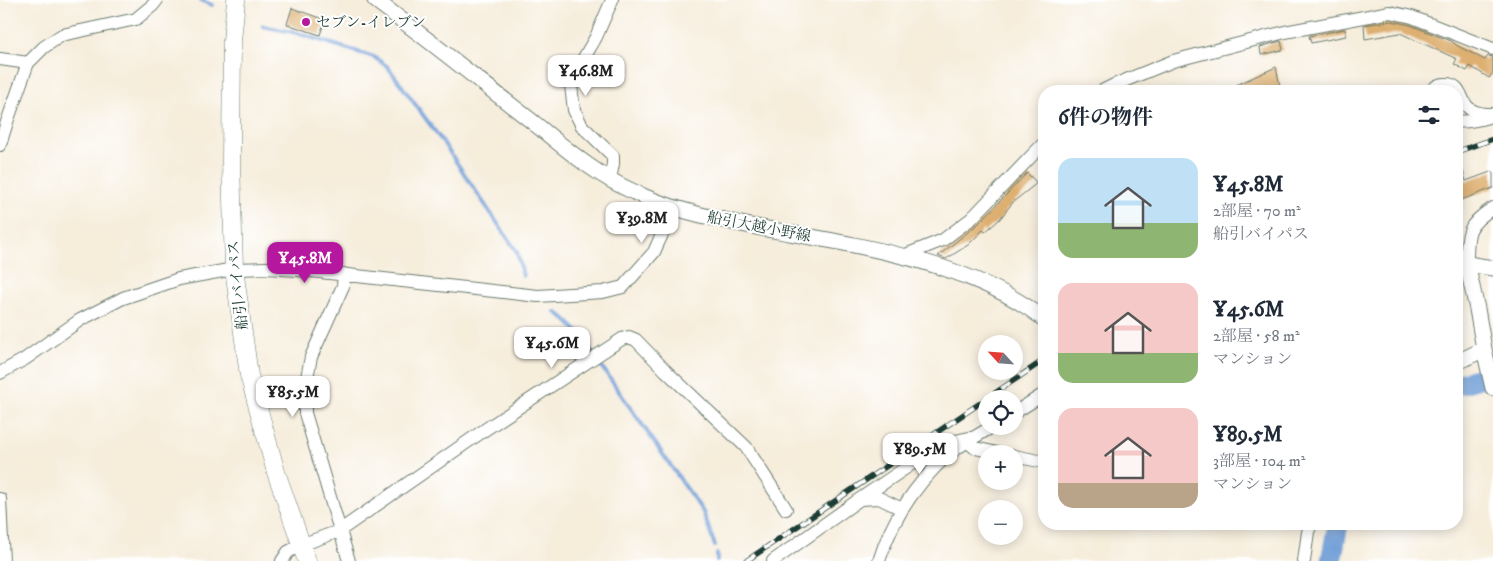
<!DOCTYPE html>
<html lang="ja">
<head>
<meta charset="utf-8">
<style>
  :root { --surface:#fff; --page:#f2f2f3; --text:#1f2937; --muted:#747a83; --accent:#b5179e }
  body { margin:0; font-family:"IM FELL DW Pica","Noto Serif JP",serif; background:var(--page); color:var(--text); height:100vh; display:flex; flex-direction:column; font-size:19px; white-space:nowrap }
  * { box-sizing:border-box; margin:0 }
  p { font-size:16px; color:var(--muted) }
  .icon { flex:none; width:28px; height:28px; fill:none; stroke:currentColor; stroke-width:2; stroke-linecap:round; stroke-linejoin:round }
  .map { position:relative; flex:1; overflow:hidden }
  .side { position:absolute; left:1038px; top:85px; width:425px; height:445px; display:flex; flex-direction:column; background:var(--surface); border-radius:20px; box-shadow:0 2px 12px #0003 }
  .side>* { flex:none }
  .needle { width:32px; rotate:296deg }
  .buttons { position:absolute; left:978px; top:335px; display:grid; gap:10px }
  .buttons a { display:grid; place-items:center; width:45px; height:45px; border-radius:50%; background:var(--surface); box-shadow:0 2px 12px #0003; font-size:25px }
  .price { position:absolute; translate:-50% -42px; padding:0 11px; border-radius:10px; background:#fff; color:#222; font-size:16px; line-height:32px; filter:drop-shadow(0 1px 2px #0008) }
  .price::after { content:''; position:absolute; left:50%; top:30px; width:15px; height:11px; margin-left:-8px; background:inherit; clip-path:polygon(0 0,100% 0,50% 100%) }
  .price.selected { background:var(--accent); color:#fff }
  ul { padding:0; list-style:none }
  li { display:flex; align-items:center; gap:15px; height:125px; padding:0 20px }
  li span { display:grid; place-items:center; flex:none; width:140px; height:100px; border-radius:15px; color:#555 }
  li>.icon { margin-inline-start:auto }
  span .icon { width:60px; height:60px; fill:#fffc; stroke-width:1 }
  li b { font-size:21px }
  h2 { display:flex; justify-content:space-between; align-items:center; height:60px; padding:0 20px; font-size:21px }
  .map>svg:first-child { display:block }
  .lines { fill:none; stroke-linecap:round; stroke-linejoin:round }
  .stream { stroke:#6d9cd6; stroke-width:4 }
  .river { stroke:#6d9cd6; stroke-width:21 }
  .building { fill:#ddaf70 }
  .minor-casing { stroke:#6a7b6e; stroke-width:14 }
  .major-casing { stroke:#6a7b6e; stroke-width:17 }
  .highway-casing { stroke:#6a7b6e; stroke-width:19 }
  .minor { stroke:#fff; stroke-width:12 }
  .major { stroke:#fff; stroke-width:15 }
  .highway { stroke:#fff; stroke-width:18 }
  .rail-casing { stroke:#1f3d34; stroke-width:5.5 }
  .rail { stroke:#fff; stroke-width:4; stroke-dasharray:11; stroke-linecap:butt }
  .poi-dot { fill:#b5179e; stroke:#fff; stroke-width:2 }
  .labels { text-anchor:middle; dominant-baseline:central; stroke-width:4; stroke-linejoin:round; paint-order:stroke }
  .poi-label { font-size:15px; fill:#1f3d34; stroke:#fff; text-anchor:start }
  .street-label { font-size:15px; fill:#1f3d34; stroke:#fff }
</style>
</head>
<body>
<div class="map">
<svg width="1493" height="561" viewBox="0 0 1493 561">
  <rect width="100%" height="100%" fill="#fff"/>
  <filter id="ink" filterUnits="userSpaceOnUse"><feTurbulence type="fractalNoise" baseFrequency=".02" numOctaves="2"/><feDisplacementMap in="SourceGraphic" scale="10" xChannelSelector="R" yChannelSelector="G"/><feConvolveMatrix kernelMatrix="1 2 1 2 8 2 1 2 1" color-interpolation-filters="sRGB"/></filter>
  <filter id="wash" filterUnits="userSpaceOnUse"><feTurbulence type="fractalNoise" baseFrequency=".0096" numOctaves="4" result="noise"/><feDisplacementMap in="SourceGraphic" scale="20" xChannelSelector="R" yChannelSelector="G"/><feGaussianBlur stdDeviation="1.12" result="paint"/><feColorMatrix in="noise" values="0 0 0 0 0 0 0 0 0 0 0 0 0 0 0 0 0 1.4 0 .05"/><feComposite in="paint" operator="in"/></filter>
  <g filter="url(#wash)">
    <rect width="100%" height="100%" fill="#f6eddb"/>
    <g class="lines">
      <path class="stream" d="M201,0L212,5
        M263,26L297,33L374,57L388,67L442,141L517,252L523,276
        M556,312C573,324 585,340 595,357L703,512L715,546
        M717,554V561"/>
      <path class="river" d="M1456,385L1493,374
        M1331,561L1338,524"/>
    </g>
    <g id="blocks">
      <path class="building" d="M292,8L325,20L320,35L287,24Z
        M1391,21L1410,25L1451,41L1458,46L1485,60L1488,56L1493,57V73L1489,78L1470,66L1467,71L1454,64L1457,59L1400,33L1365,39L1364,25Z
        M1345,29L1346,36L1311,43L1309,36Z
        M1281,41L1283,50L1261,55L1260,47Z
        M1276,67L1281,91H1223Z
        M1458,155L1466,181L1493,171V188L1456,202V156Z
        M1027,173L1037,183L1013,202L999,220L985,232L983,230L968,245L946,259L938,256L978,224Z"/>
    </g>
  </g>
  <g filter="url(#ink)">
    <use href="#blocks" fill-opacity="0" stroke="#6a7b6e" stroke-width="1"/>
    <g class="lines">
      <g class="minor-casing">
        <path id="minor" d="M0,59L28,63
          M1102,91L1114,85L1173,61L1285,32L1390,12L1412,17L1493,49
          M1431,91C1435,87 1438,84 1444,84C1463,83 1459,101 1470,109C1477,114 1485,114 1493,114
          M1456,121C1467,123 1478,120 1488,117
          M0,145L7,122L28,63L44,47L62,35L136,19L153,5L157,0
          M610,179L613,164V156L582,126L574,110L571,86L577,70L596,37L612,0
          M903,256L943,240L972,218L1044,143
          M1456,260L1467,264C1467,233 1466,225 1493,208
          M344,274L343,286L311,357L305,388V413L349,561
          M0,373L25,359L80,320L123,298L179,279L234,269L267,268L311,271L538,296L603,292L623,287L654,252L674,208
          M1014,413L1044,394
          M968,442L975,448L1002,454
          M1014,456L1044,462
          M0,499L3,561
          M860,499L941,444L969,438
          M282,561L288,552L301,545L339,531L486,429L622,339L629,337L636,340L666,371L746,447L786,509
          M773,561L860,499L879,498L902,509
          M879,561C892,519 917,482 950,453C963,443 979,435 993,426
          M1304,561L1308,532L1311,524"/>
      </g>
      <g class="major-casing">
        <path id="major" d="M375,0C429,40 481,82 534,123C565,148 597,176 634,192C669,209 708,217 746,225C843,244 965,257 1044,319
          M1484,349L1477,309L1467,264L1493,268
          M1456,363L1484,349L1493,388"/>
      </g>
      <g class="highway-casing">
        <path id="highway" d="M236,0L232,41L231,162L234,269L249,375L276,472L307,561"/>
      </g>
      <use href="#minor" class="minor"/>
      <use href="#major" class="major"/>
      <use href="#highway" class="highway"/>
      <g class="rail-casing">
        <path id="rail" d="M1456,152L1493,139
          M746,561L1044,360"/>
      </g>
      <use href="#rail" class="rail"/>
    </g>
  </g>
  <circle class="poi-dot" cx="306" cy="22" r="5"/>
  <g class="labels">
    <g class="poi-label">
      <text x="316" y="22">セブン-イレブン</text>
    </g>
    <g class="street-label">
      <text transform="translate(759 227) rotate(11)">船引大越小野線</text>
      <text transform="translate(238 285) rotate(-96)">船引バイパス</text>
    </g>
  </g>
</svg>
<div class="buttons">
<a><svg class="needle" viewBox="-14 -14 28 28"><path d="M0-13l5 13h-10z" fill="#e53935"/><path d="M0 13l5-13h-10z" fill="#747a83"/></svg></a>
<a><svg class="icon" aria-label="locate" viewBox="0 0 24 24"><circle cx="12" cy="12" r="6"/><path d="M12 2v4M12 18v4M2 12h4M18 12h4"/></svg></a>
<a>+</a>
<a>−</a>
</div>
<b class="price" style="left:586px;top:97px">¥46.8M</b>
<b class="price" style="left:642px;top:244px">¥39.8M</b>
<b class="price selected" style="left:305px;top:284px">¥45.8M</b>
<b class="price" style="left:552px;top:369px">¥45.6M</b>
<b class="price" style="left:293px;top:418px">¥85.5M</b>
<b class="price" style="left:920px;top:475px">¥89.5M</b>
<section class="side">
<h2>6件の物件<svg class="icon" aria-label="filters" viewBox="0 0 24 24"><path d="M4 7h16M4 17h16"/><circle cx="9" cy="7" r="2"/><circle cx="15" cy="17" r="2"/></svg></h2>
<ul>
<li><span style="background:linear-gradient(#bfe0f5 65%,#8fb573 0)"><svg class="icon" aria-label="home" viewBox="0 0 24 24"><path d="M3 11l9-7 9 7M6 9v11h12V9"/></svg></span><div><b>¥45.8M</b><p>2部屋 · 70 m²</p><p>船引バイパス</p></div></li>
<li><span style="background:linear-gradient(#f6c9c9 70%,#8fb573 0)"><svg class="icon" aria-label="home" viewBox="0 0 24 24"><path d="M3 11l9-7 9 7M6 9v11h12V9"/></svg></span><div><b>¥45.6M</b><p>2部屋 · 58 m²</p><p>マンション</p></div></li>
<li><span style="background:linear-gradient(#f6c9c9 75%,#b9a48a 0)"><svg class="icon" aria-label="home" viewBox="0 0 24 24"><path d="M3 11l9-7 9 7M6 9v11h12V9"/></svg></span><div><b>¥89.5M</b><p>3部屋 · 104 m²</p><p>マンション</p></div></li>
</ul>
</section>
</div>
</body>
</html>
